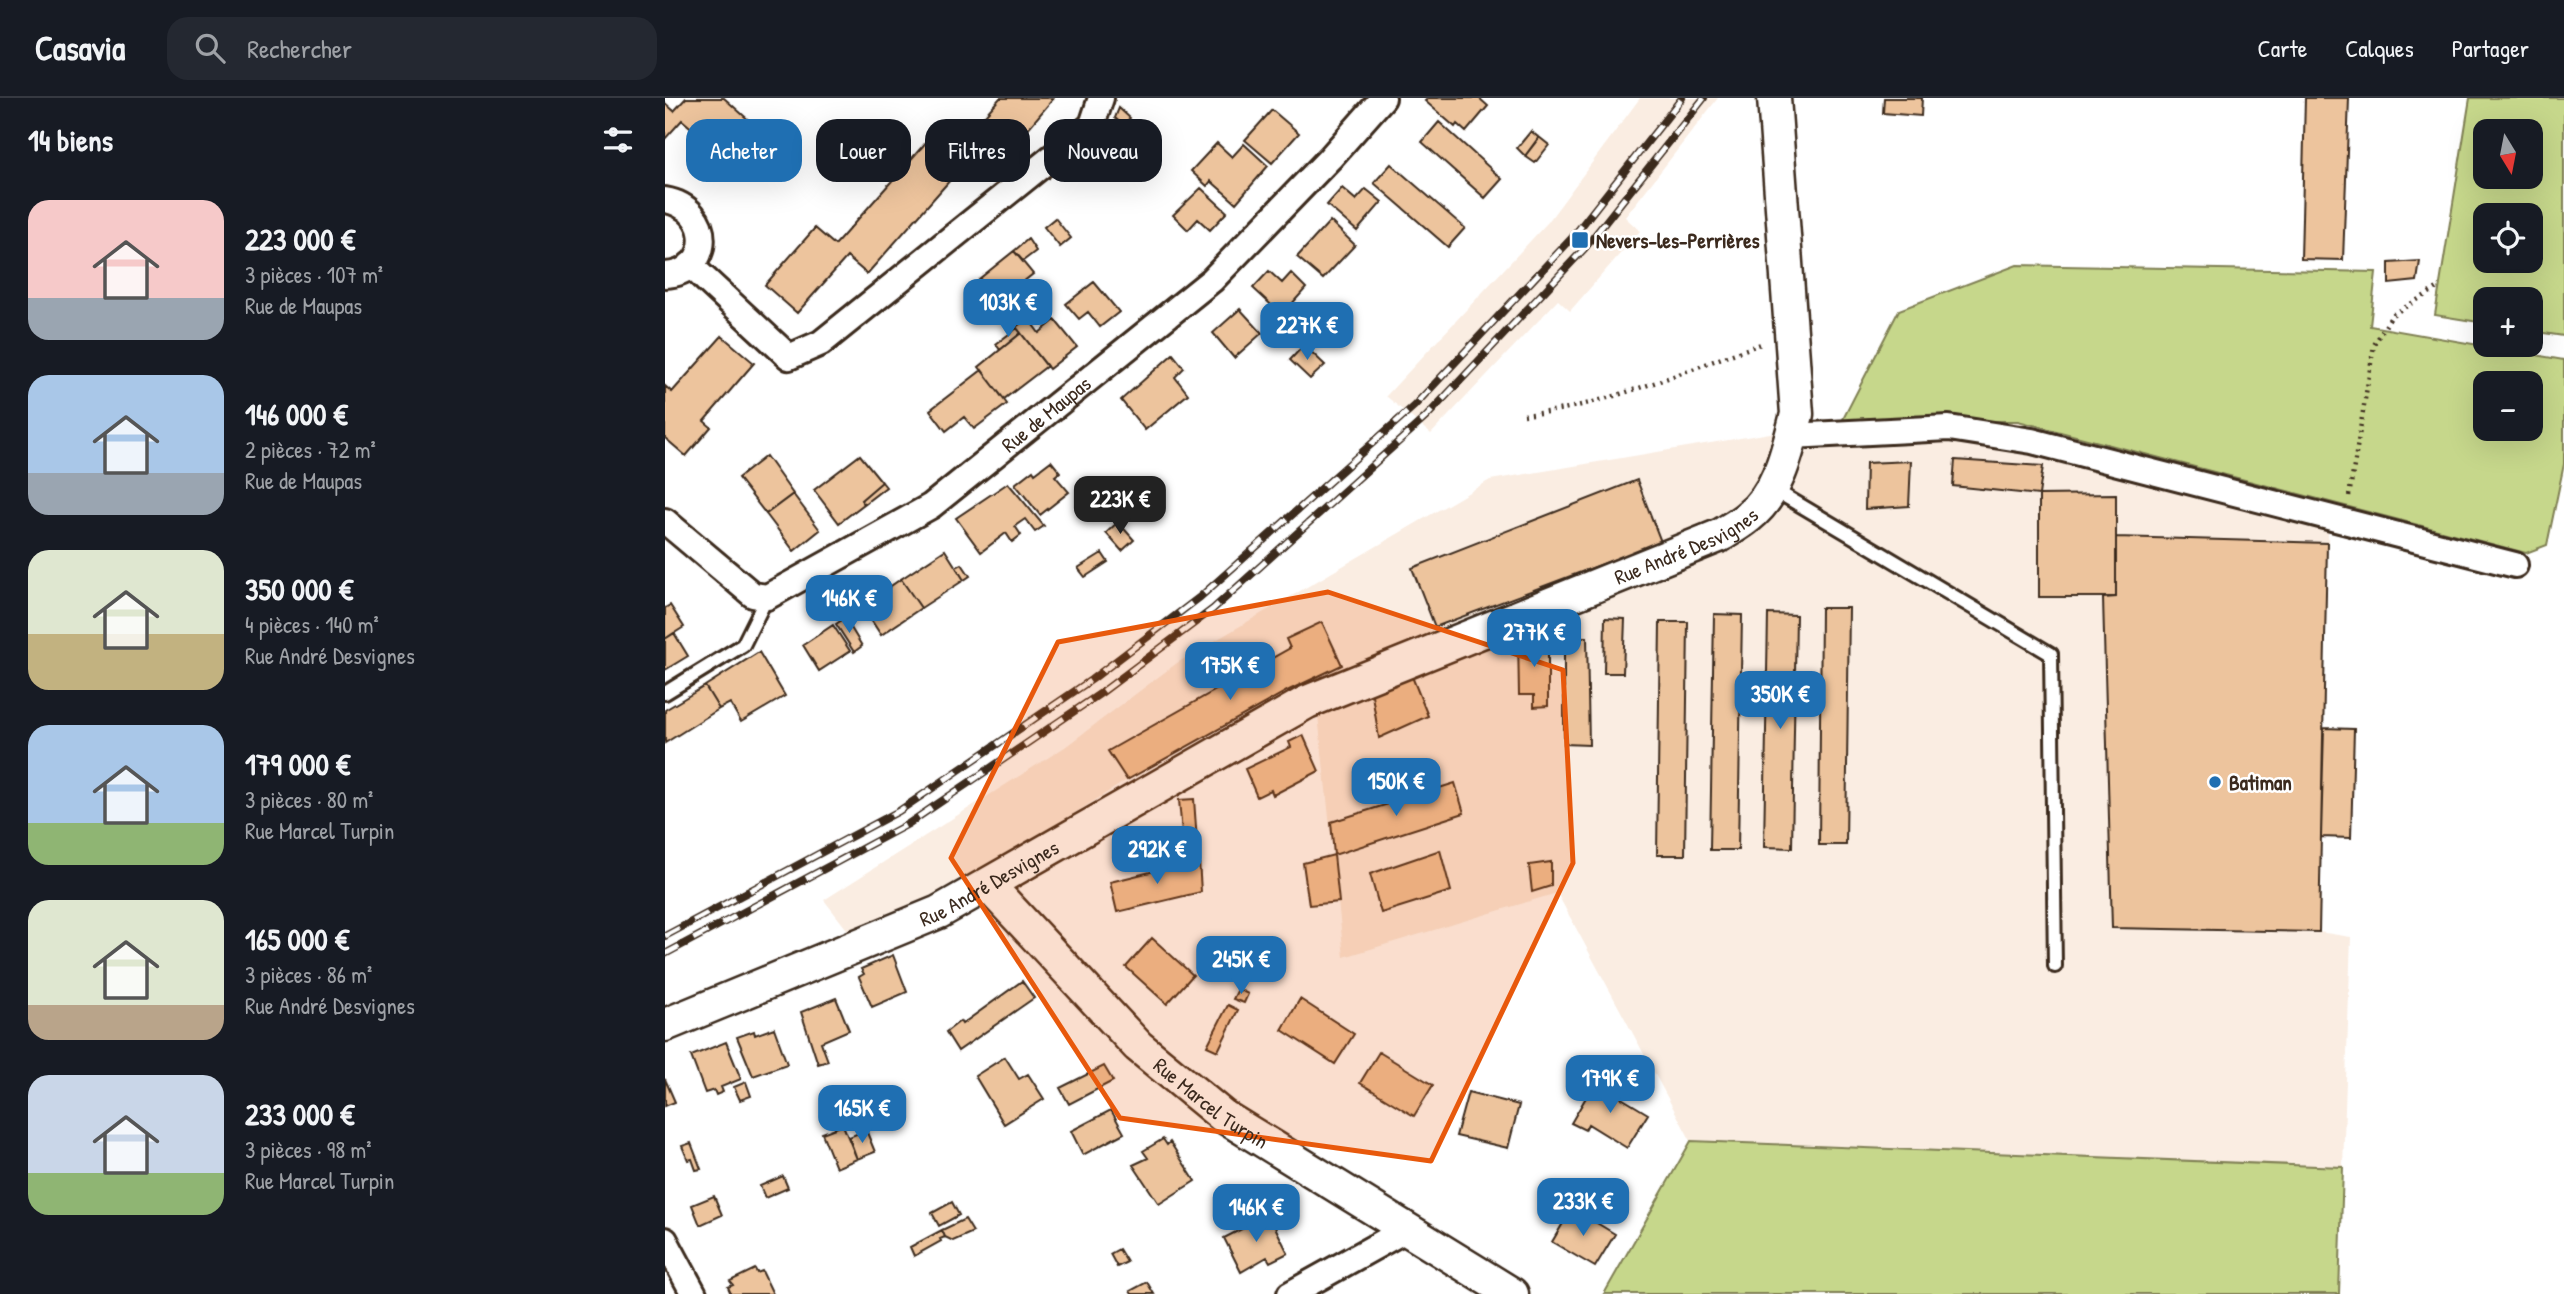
<!DOCTYPE html>
<html lang="fr">
<head>
<meta charset="utf-8">
<style>
  :root { --surface:#171b24; --page:#242831; --text:#f1f3f6; --muted:#9ea1a6; --line:#363941; --accent:#1f6fb2 }
  body { margin:0; font-family:"Patrick Hand",sans-serif; background:var(--page); color:var(--text); height:100vh; display:flex; flex-direction:column; font-size:26px; white-space:nowrap }
  * { box-sizing:border-box; margin:0 }
  p { font-size:23px; color:var(--muted) }
  .icon { flex:none; width:38px; height:38px; fill:none; stroke:currentColor; stroke-width:2; stroke-linecap:round; stroke-linejoin:round }
  .map { position:relative; flex:1; overflow:hidden }
  .side { display:flex; flex-direction:column; background:var(--surface); width:665px }
  .side>* { flex:none }
  .top-card { position:absolute; left:21px; top:21px; width:665px; height:63px; display:flex; gap:14px }
  .needle { width:46px; rotate:170deg }
  .tools { position:absolute; left:1808px; top:21px; display:grid; gap:14px }
  .tools a { display:grid; place-items:center; width:70px; height:70px; border-radius:14px; background:var(--surface); box-shadow:0 7px 28px #0002; font-size:35px }
  .price { position:absolute; translate:-50% -60px; padding:0 16px; border-radius:14px; background:var(--accent); color:#fff; font-size:23px; line-height:46px; filter:drop-shadow(0 2px 4px #0008) }
  .price::after { content:''; position:absolute; left:50%; top:42px; width:21px; height:16px; margin-left:-10px; background:inherit; clip-path:polygon(0 0,100% 0,50% 100%) }
  .price.on { background:#222; color:#fff }
  ul { padding:0; list-style:none }
  li { display:flex; align-items:center; gap:21px; height:175px; padding:0 28px }
  li span { display:grid; place-items:center; flex:none; width:196px; height:140px; border-radius:21px; color:#555 }
  li>.icon { margin-inline-start:auto }
  span .icon { width:84px; height:84px; fill:#fffc; stroke-width:1 }
  li b { font-size:30px }
  h2 { display:flex; justify-content:space-between; align-items:center; height:84px; padding:0 28px; font-size:30px }
  .chip { padding:0 24px; border-radius:21px; background:var(--surface); box-shadow:0 7px 28px #0002; font-size:24px; line-height:63px }
  .chip.on { background:var(--accent); color:#fff }
  header { display:flex; align-items:center; gap:42px; box-sizing:border-box; height:98px; padding:0 35px; background:var(--surface); border-bottom:2px solid var(--line) }
  header strong { font-size:33px }
  nav { display:flex; gap:38px; margin-inline-start:auto; font-size:24px }
  .search { width:490px; height:63px; background:var(--page); display:flex; align-items:center; gap:18px; box-sizing:border-box; padding:0 24px; border-radius:21px; color:var(--muted); font-size:26px }
  main { display:flex; flex:1; min-height:0 }
  .map>svg:first-child { display:block }
  .built { fill:#faede2 }
  .green { fill:#c6d78b; stroke:#808054; stroke-width:2; fill-rule:evenodd }
  .building { fill:#edc49d; stroke:#3b2a1e; stroke-width:2 }
  .lines { fill:none; stroke-linecap:round; stroke-linejoin:round }
  .service-casing { stroke:#3b2a1e; stroke-width:18 }
  .minor-casing { stroke:#3b2a1e; stroke-width:30 }
  .tertiary-casing { stroke:#3b2a1e; stroke-width:37 }
  .path { stroke:#3b2a1e; stroke-width:4.5; stroke-dasharray:2 5; stroke-linecap:butt }
  .service { stroke:#fff; stroke-width:12 }
  .minor { stroke:#fff; stroke-width:24 }
  .tertiary { stroke:#fff; stroke-width:32 }
  .rail-casing { stroke:#3b2a1e; stroke-width:8 }
  .rail { stroke:#fff; stroke-width:5; stroke-dasharray:16; stroke-linecap:butt }
  .marked { fill:#e8590c; fill-opacity:0.2; stroke:#e8590c; stroke-width:5; stroke-linejoin:round }
  .poi-dot { fill:#1f6fb2; stroke:#fff; stroke-width:2.5 }
  .labels { text-anchor:middle; dominant-baseline:central; stroke-width:5; stroke-linejoin:round; paint-order:stroke }
  .poi-label { font-size:21px; font-weight:bold; fill:#3b2a1e; stroke:#fff; text-anchor:start }
  .street-label { font-size:21px; fill:#3b2a1e; stroke:#fff }
</style>
</head>
<body>
<header>
<strong>Casavia</strong>
<div class="search"><svg class="icon" aria-label="search" viewBox="0 0 24 24"><circle cx="10" cy="10" r="6"/><path d="M15 15l6 6"/></svg>Rechercher</div>
<nav><a>Carte</a><a>Calques</a><a>Partager</a></nav>
</header>
<main>
<section class="side">
<h2>14 biens<svg class="icon" aria-label="filters" viewBox="0 0 24 24"><path d="M4 7h16M4 17h16"/><circle cx="9" cy="7" r="2"/><circle cx="15" cy="17" r="2"/></svg></h2>
<ul>
<li><span style="background:linear-gradient(#f6c9c9 70%,#9aa5b1 0)"><svg class="icon" aria-label="home" viewBox="0 0 24 24"><path d="M3 11l9-7 9 7M6 9v11h12V9"/></svg></span><div><b>223 000 €</b><p>3 pièces · 107 m²</p><p>Rue de Maupas</p></div></li>
<li><span style="background:linear-gradient(#a9c7e8 70%,#9aa5b1 0)"><svg class="icon" aria-label="home" viewBox="0 0 24 24"><path d="M3 11l9-7 9 7M6 9v11h12V9"/></svg></span><div><b>146 000 €</b><p>2 pièces · 72 m²</p><p>Rue de Maupas</p></div></li>
<li><span style="background:linear-gradient(#dfe7d0 60%,#c2b280 0)"><svg class="icon" aria-label="home" viewBox="0 0 24 24"><path d="M3 11l9-7 9 7M6 9v11h12V9"/></svg></span><div><b>350 000 €</b><p>4 pièces · 140 m²</p><p>Rue André Desvignes</p></div></li>
<li><span style="background:linear-gradient(#a9c7e8 70%,#8fb573 0)"><svg class="icon" aria-label="home" viewBox="0 0 24 24"><path d="M3 11l9-7 9 7M6 9v11h12V9"/></svg></span><div><b>179 000 €</b><p>3 pièces · 80 m²</p><p>Rue Marcel Turpin</p></div></li>
<li><span style="background:linear-gradient(#dfe7d0 75%,#b9a48a 0)"><svg class="icon" aria-label="home" viewBox="0 0 24 24"><path d="M3 11l9-7 9 7M6 9v11h12V9"/></svg></span><div><b>165 000 €</b><p>3 pièces · 86 m²</p><p>Rue André Desvignes</p></div></li>
<li><span style="background:linear-gradient(#c9d6e8 70%,#8fb573 0)"><svg class="icon" aria-label="home" viewBox="0 0 24 24"><path d="M3 11l9-7 9 7M6 9v11h12V9"/></svg></span><div><b>233 000 €</b><p>3 pièces · 98 m²</p><p>Rue Marcel Turpin</p></div></li>
</ul>
</section>
<div class="map">
<svg width="1899" height="1196" viewBox="0 0 1899 1196">
  <rect width="100%" height="100%" fill="#fff"/>
  <filter id="ink" filterUnits="userSpaceOnUse"><feTurbulence type="fractalNoise" baseFrequency=".0143" numOctaves="2"/><feDisplacementMap in="SourceGraphic" scale="14" xChannelSelector="R" yChannelSelector="G"/><feConvolveMatrix kernelMatrix="1 2 1 2 8 2 1 2 1" color-interpolation-filters="sRGB"/></filter>
  <g filter="url(#ink)">
    <path class="built" d="M975,0H1053L960,119L975,133L905,213L893,202L766,336L721,298L883,124Z
      M1177,323H1353L1664,403L1654,834L1686,839L1678,1069L1026,1043L892,795L679,859L649,580L462,682L292,789L184,834L159,802L400,649L512,565L825,382Z"/>
    <path class="green" d="M1805,0H1899V238L1866,233V201H1820V225L1770,217ZM1820,33H1866V79H1820ZM1820,117H1866V163H1820Z
      M1352,167L1711,174L1705,228L1899,262V366L1882,447L1861,455L1353,323H1177L1234,212ZM1820,285H1866V331H1820Z
      M1026,1043L1678,1069L1674,1196H939Z"/>
    <path class="building" d="M21,0H59L96,33L67,65L17,22L0,41V5L9,13Z
      M335,0H389L322,79L302,63L202,176L182,159L132,215L100,187L150,130L170,147L272,32L292,49Z
      M763,0H814L823,8L801,34L792,26L790,29L760,3Z
      M1219,0H1257L1256,18L1218,15Z
      M1640,0H1684L1678,162L1636,161Z
      M454,10L465,20L458,27L450,20Z
      M607,12L634,35L607,65L580,42Z
      M774,24L837,81L820,100L757,44Z
      M866,33L874,40L860,58L852,50Z
      M874,39L884,47L870,65L860,58Z
      M552,45L567,59L579,46L603,68L571,105L546,83L542,88L526,73Z
      M441,47L463,69L451,80L435,64Z
      M726,66L800,130L783,149L709,85Z
      M536,90L562,114L545,132L533,121L523,132L508,117Z
      M677,90L691,102L701,91L717,104L692,133L662,107Z
      M390,120L406,140L395,149L379,129Z
      M665,123L690,147L658,181L632,159Z
      M363,141L371,153L358,163L349,153Z
      M349,153L368,176L344,195L340,190L328,200L314,181Z
      M1755,163L1752,183L1724,186V165Z
      M604,173L617,185L626,175L641,190L617,217L588,190Z
      M429,184L454,214L435,229L423,214L414,221L401,206Z
      M575,211L597,235L569,260L548,235Z
      M363,220L374,235L390,222L412,249L384,271L351,229Z
      M352,230L356,235L335,252L331,246Z
      M356,235L382,268L339,301L314,269Z
      M57,238L89,265L39,323L46,329L21,358L0,340V288L7,294Z
      M639,247L660,267L645,281L625,262Z
      M508,256L519,270L510,279L523,296L480,332L456,302Z
      M317,272L342,306L309,331L299,319L281,333L265,312Z
      M195,357L217,384L196,402L199,406L174,425L149,392Z
      M101,358L128,396L101,416L73,380Z
      M1290,362L1378,368L1374,397L1288,388Z
      M386,363L395,374L390,378L404,394L375,417L350,386L368,372L370,375Z
      M1246,363L1244,408L1200,411L1201,365Z
      M972,382L996,444L770,529L747,470Z
      M217,384L221,389L199,406L196,402Z
      M343,385L379,428L370,434L360,421L350,428L356,437L347,444L341,435L316,454L291,420Z
      M128,396L155,432L129,453L101,416Z
      M1451,396V499H1374V397Z
      M453,424L469,442L457,453L441,435Z
      M1451,439L1662,445L1654,834L1447,830L1438,500L1451,499Z
      M280,452L299,482L256,510L236,481Z
      M437,455L443,464L420,479L413,470Z
      M297,466L305,478L299,482L291,469Z
      M236,481L256,510L216,537L197,508Z
      M5,507L19,529L0,541V510Z
      M1156,510H1184L1181,747H1154Z
      M1049,516L1077,517L1073,752H1045Z
      M1103,516L1131,517L1127,750L1099,749Z
      M180,520L197,548L189,554L171,526Z
      M940,520L960,521L958,575H939Z
      M657,524L677,567L622,593L462,682L443,653L625,550L621,541Z
      M995,524H1023L1020,757H992Z
      M168,527L185,553L154,573L138,547Z
      M9,535L23,558L0,572V541Z
      M853,539H883V608L869,609V597H854Z
      M899,539H922L924,647L899,646Z
      M94,554L120,598L76,624L65,605L54,611L40,588Z
      M746,576L763,618L714,640L706,591Z
      M40,588L54,611L0,645V612Z
      M1659,630L1689,631L1686,740L1656,739Z
      M638,637L654,673L608,697L606,692L592,699L580,671L626,649L624,644Z
      M790,685L799,715L669,757L666,724Z
      M529,701L532,744L518,746L514,702Z
      M775,752L786,793L716,815L705,776Z
      M669,757L674,804L644,807L638,765Z
      M534,762L536,794L452,814L445,784Z
      M886,764V788L867,794L864,767Z
      M487,840L528,877L502,906L461,869Z
      M228,857L242,894L207,909L194,879L199,876L196,871Z
      M357,883L369,900L293,953L281,934L295,923L297,926Z
      M573,891L583,896L579,905L568,901Z
      M171,900L184,932L156,944L163,963L153,966L136,914Z
      M635,901L689,936L670,966L617,932Z
      M563,907L573,912L553,953L542,948Z
      M109,930L122,966L88,978L72,939L89,933L90,937Z
      M61,944L76,981L56,989L58,994L51,997L49,992L40,995L26,958Z
      M714,954L768,987L749,1018L695,985Z
      M340,959L354,981L363,976L379,1001L339,1026L310,978Z
      M439,968L448,983L404,1006L395,990Z
      M0,981L10,1004L0,1008Z
      M81,984L86,998L75,1002L69,989Z
      M930,984L983,1016L962,1050L923,1026L920,1032L906,1025Z
      M803,994L854,1007L843,1050L791,1038Z
      M446,1012L459,1035L418,1057L406,1033Z
      M178,1027L192,1061L171,1070L157,1035Z
      M201,1032L210,1054L192,1061L184,1039Z
      M498,1041L502,1047L505,1044L530,1083L494,1106L468,1067L483,1060L478,1053Z
      M26,1045L36,1071L31,1072L27,1061L23,1062L17,1048Z
      M118,1078L123,1090L100,1100L95,1088Z
      M49,1098L57,1117L35,1127L27,1107Z
      M287,1104L294,1117L274,1128L267,1115Z
      M907,1110L950,1136L930,1169L887,1144Z
      M604,1117L623,1155L605,1164L602,1159L576,1174L559,1140Z
      M300,1121L308,1134L288,1143L280,1139L277,1132Z
      M277,1132L280,1139L275,1141L276,1143L249,1158L245,1149Z
      M454,1151L462,1164L452,1169L445,1156Z
      M90,1171L92,1175L97,1173L108,1196H66L63,1189L68,1187L65,1183Z
      M482,1184L489,1196H467L465,1193Z"/>
    <g class="lines">
      <g class="service-casing">
        <path id="service" d="M1108,391L1386,556L1390,868
          M0,595L78,547L102,499"/>
      </g>
      <g class="minor-casing">
        <g id="minor">
          <path d="M0,102C49,110 49,175 0,177"/>
          <path d="M25,167L124,259L156,245L427,27L436,0"/>
          <path d="M1126,338L1284,330L1367,343L1850,467"/>
          <path id="s1" d="M0,423L88,497L102,499L266,408L547,182L665,60L718,0"/>
          <path d="M0,1142L29,1196"/>
          <path d="M625,1196L740,1132"/>
        </g>
      </g>
      <g class="tertiary-casing">
        <g id="tertiary">
          <path id="s2" d="M323,787L473,948L558,1018L847,1196"/>
          <path id="s3" d="M0,927L274,814L642,604L1056,437C1065,431 1075,426 1083,419C1114,395 1123,352 1132,316L1109,0"/>
        </g>
      </g>
      <path class="path" d="M859,317C940,309 1020,272 1096,246
        M1684,398L1709,247L1727,217L1774,189"/>
      <use href="#service" class="service"/>
      <use href="#minor" class="minor"/>
      <use href="#tertiary" class="tertiary"/>
      <g class="rail-casing">
        <path id="rail" d="M0,838L234,713L426,582L535,499L749,308L907,140L1017,0
          M0,856L243,726L436,595L548,511L761,319L919,151L1039,0"/>
      </g>
      <use href="#rail" class="rail"/>
    </g>
  </g>
  <path class="marked" d="M663,494L898,572L908,765L766,1063L455,1020L286,760L393,544Z"/>
  <g class="poi-dot">
    <rect x="906" y="133" width="18" height="18" rx="3.5"/>
    <circle cx="1550" cy="684" r="7"/>
  </g>
  <g class="labels">
    <g class="poi-label">
      <text x="931" y="142">Nevers-les-Perrières</text>
      <text x="1564" y="684">Batiman</text>
    </g>
    <g class="street-label">
      <text stroke="none"><textPath href="#s1" startOffset="464">Rue de Maupas</textPath></text>
      <text stroke="none"><textPath href="#s3" startOffset="1130">Rue André Desvignes</textPath></text>
      <text stroke="none"><textPath href="#s3" startOffset="354">Rue André Desvignes</textPath></text>
      <text stroke="none"><textPath href="#s2" startOffset="313">Rue Marcel Turpin</textPath></text>
    </g>
  </g>
</svg>
<div class="tools">
<a><svg class="needle" viewBox="-14 -14 28 28"><path d="M0-13l5 13h-10z" fill="#e53935"/><path d="M0 13l5-13h-10z" fill="#9ea1a6"/></svg></a>
<a><svg class="icon" aria-label="locate" viewBox="0 0 24 24"><circle cx="12" cy="12" r="6"/><path d="M12 2v4M12 18v4M2 12h4M18 12h4"/></svg></a>
<a>+</a>
<a>−</a>
</div>
<b class="price" style="left:343px;top:241px">103K €</b>
<b class="price" style="left:642px;top:264px">227K €</b>
<b class="price on" style="left:455px;top:438px">223K €</b>
<b class="price" style="left:184px;top:537px">146K €</b>
<b class="price" style="left:869px;top:571px">277K €</b>
<b class="price" style="left:565px;top:604px">175K €</b>
<b class="price" style="left:1115px;top:633px">350K €</b>
<b class="price" style="left:731px;top:720px">150K €</b>
<b class="price" style="left:492px;top:788px">292K €</b>
<b class="price" style="left:576px;top:898px">245K €</b>
<b class="price" style="left:945px;top:1017px">179K €</b>
<b class="price" style="left:197px;top:1047px">165K €</b>
<b class="price" style="left:918px;top:1140px">233K €</b>
<b class="price" style="left:591px;top:1146px">146K €</b>
<div class="top-card">
<a class="chip on">Acheter</a>
<a class="chip">Louer</a>
<a class="chip">Filtres</a>
<a class="chip">Nouveau</a>
</div>
</div>
</main>
</body>
</html>
